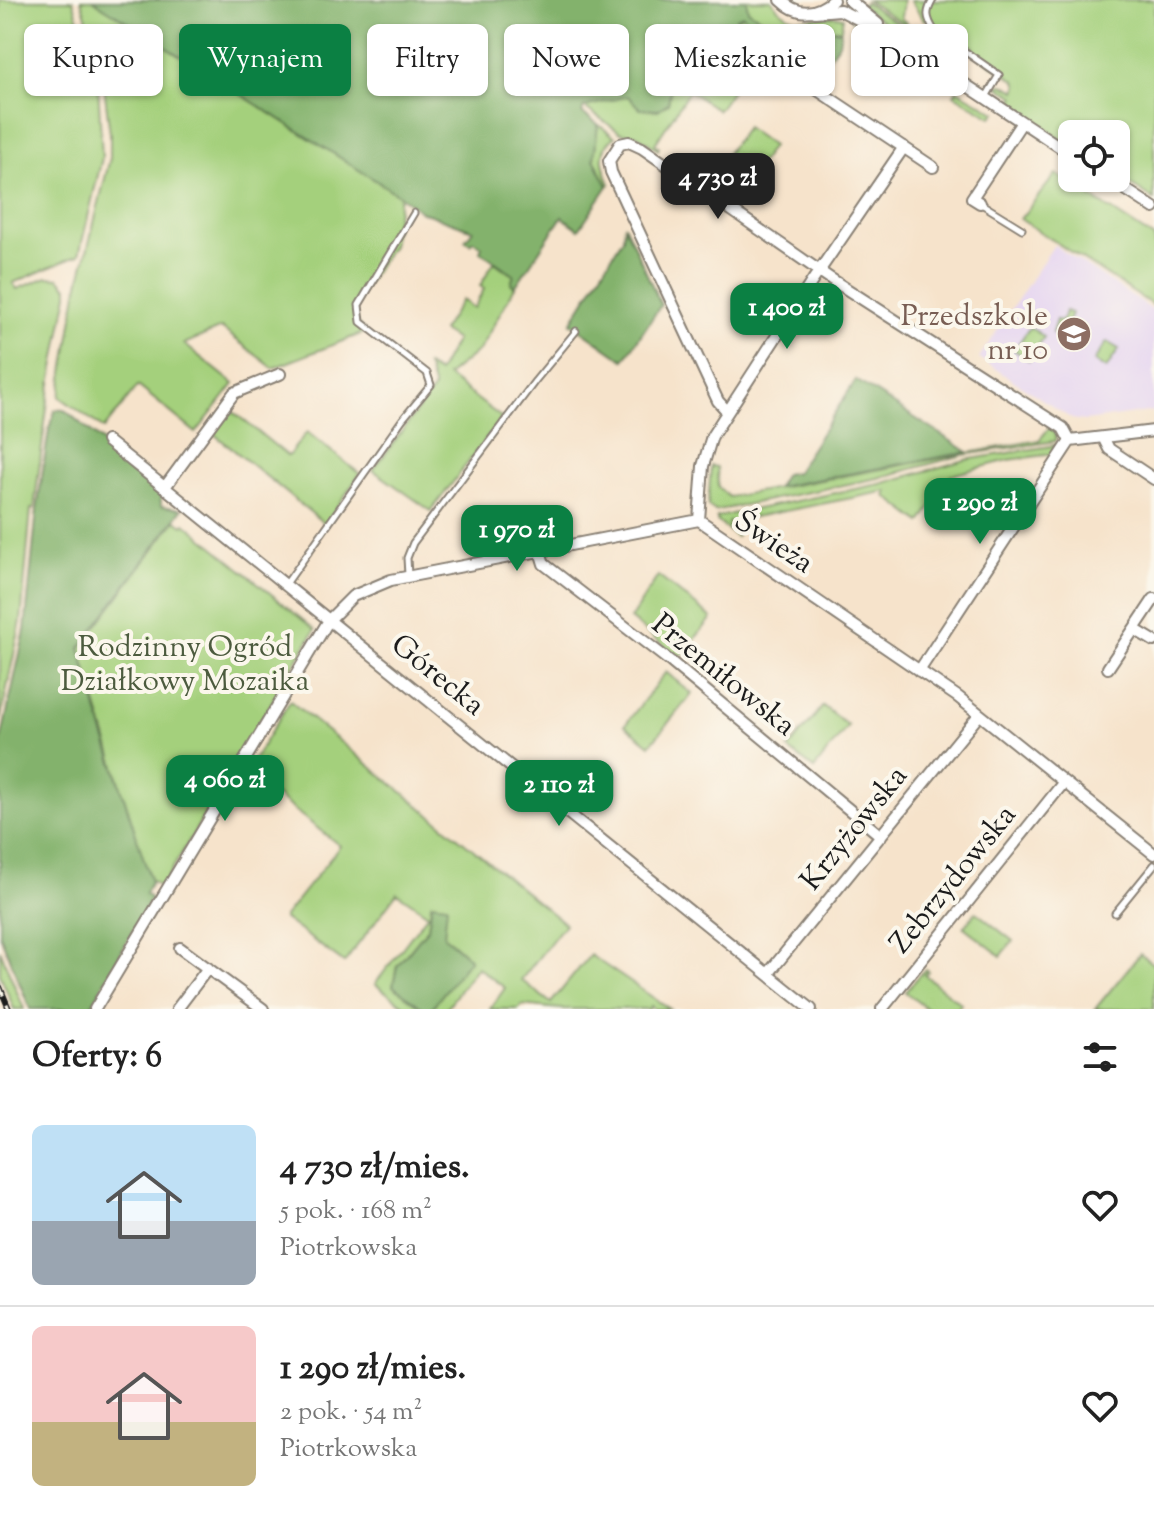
<!DOCTYPE html>
<html lang="pl">
<head>
<meta charset="utf-8">
<style>
  :root { --surface:#fff; --page:#f2f2f2; --text:#222; --muted:#767676; --line:#e0e0e0; --accent:#0b8043 }
  body { margin:0; font-family:"Sorts Mill Goudy",serif; background:var(--page); color:var(--text); height:100vh; display:flex; flex-direction:column; font-size:30px; white-space:nowrap }
  * { box-sizing:border-box; margin:0 }
  p { font-size:26px; color:var(--muted) }
  .icon { flex:none; width:44px; height:44px; fill:none; stroke:currentColor; stroke-width:2; stroke-linecap:round; stroke-linejoin:round }
  .map { position:relative; height:1009px; overflow:hidden }
  .drawer { display:flex; flex-direction:column; background:var(--surface); flex:1 }
  .drawer>* { flex:none }
  .top-card { position:absolute; left:24px; top:24px; width:1106px; height:72px; display:flex; gap:16px }
  .controls { position:absolute; left:1058px; top:120px; display:grid; gap:16px }
  .controls a { display:grid; place-items:center; width:72px; height:72px; border-radius:12px; background:var(--surface); box-shadow:0 2px 6px #0004; font-size:40px }
  .price { position:absolute; translate:-50% -68px; padding:0 18px; border-radius:16px; background:var(--accent); color:#fff; font-size:26px; line-height:52px; filter:drop-shadow(0 2px 4px #0008) }
  .price::after { content:''; position:absolute; left:50%; top:48px; width:24px; height:18px; margin-left:-12px; background:inherit; clip-path:polygon(0 0,100% 0,50% 100%) }
  .price.active { background:#222; color:#fff }
  ul { padding:0; list-style:none }
  li { display:flex; align-items:center; gap:24px; height:200px; padding:0 32px }
  li+li { border-top:2px solid var(--line) }
  li span { display:grid; place-items:center; flex:none; width:224px; height:160px; border-radius:12px; color:#555 }
  li>.icon { margin-inline-start:auto }
  span .icon { width:96px; height:96px; fill:#fffc; stroke-width:1 }
  li b { font-size:34px }
  h2 { display:flex; justify-content:space-between; align-items:center; height:96px; padding:0 32px; font-size:34px }
  .tag { padding:0 28px; border-radius:12px; background:var(--surface); box-shadow:0 2px 6px #0004; font-size:28px; line-height:72px }
  .tag.active { background:var(--accent); color:#fff }
  .map>svg:first-child { display:block }
  .built { fill:#e4d3f1 }
  .green { fill:#a4d07c; stroke:#60764c; stroke-width:2 }
  .forest { fill:#83b26c; stroke:#506744; stroke-width:2 }
  .lines { fill:none; stroke-linecap:round; stroke-linejoin:round }
  .lane-casing { stroke:#898074; stroke-width:9 }
  .street-casing { stroke:#898074; stroke-width:14 }
  .lane { stroke:#fff; stroke-width:5 }
  .street { stroke:#fff; stroke-width:10 }
  .rail-casing { stroke:#1c1c1c; stroke-width:6 }
  .rail { stroke:#fbf7ec; stroke-width:3; stroke-dasharray:9; stroke-linecap:butt }
  .labels { text-anchor:middle; dominant-baseline:central; stroke-width:8; stroke-linejoin:round; paint-order:stroke }
  .education-label { font-size:30px; fill:#785e54; stroke:#fbf7ec; text-anchor:end }
  .street-label { font-size:30px; fill:#1c1c1c; stroke:#fbf7ec }
  .park-label { font-size:30px; fill:#4c5b3e; stroke:#fbf7ec }
</style>
</head>
<body>
<div class="map">
<svg width="1154" height="1009" viewBox="0 0 1154 1009">
  <rect width="100%" height="100%" fill="#fbf7ec"/>
  <filter id="ink" filterUnits="userSpaceOnUse"><feTurbulence type="fractalNoise" baseFrequency=".0125" numOctaves="2"/><feDisplacementMap in="SourceGraphic" scale="16" xChannelSelector="R" yChannelSelector="G"/><feConvolveMatrix kernelMatrix="1 2 1 2 8 2 1 2 1" color-interpolation-filters="sRGB"/></filter>
  <filter id="wash" filterUnits="userSpaceOnUse"><feTurbulence type="fractalNoise" baseFrequency=".006" numOctaves="4" result="noise"/><feDisplacementMap in="SourceGraphic" scale="32" xChannelSelector="R" yChannelSelector="G"/><feGaussianBlur stdDeviation="1.8" result="paint"/><feColorMatrix in="noise" values="0 0 0 0 0 0 0 0 0 0 0 0 0 0 0 0 0 1.4 0 .05"/><feComposite in="paint" operator="in"/></filter>
  <g filter="url(#wash)">
    <rect width="100%" height="100%" fill="#f6e3cb"/>
    <path class="built" d="M1054,245L1154,311V411L1085,421L1072,419L979,358Z"/>
    <path class="green" d="M0,0H73L83,34L55,40V80L98,83L102,158L79,255L13,283L17,289L47,277L59,278L68,288V294L48,400L34,509H31L21,621L0,721Z
      M81,0H93L400,196L392,246L358,297L354,314L357,323L366,332L273,368L221,328L184,344L234,384L196,433L138,386L104,429L60,397L77,292L110,158V134L102,70Z
      M746,0H771C795,33 813,11 843,17L841,29H830L789,37L748,10Z
      M867,0H903L901,18L919,34Z
      M910,0H1154V200L1116,175V134H1072V146L1009,105L1015,97L997,85L1003,84L1016,91L1018,86L1016,81L972,51L974,48L967,43L963,48L941,38L929,19L924,20Z
      M865,2L917,36V38L887,25L861,5Z
      M743,14L766,43L793,64L790,69L760,50L718,110L689,91L655,144L659,147L658,150L637,135L621,133L584,107L628,96L658,110L668,103L672,82L669,70L693,48L708,29Z
      M852,21L899,48L928,72L853,25Z
      M957,90L996,112L992,117L954,95Z
      M598,124L615,137C596,150 603,167 610,184L608,186L594,159Z
      M746,127L772,146L735,200L707,181Z
      M1056,174L1154,238V306L1020,219Z
      M494,262L514,276L511,283L515,287L480,349L447,376L502,418L431,511L373,470L434,388L427,366L438,373L456,340L442,331L462,300L474,308L484,289L480,286Z
      M1065,311L1071,313L1064,336L1052,333L1056,320L1062,321Z
      M1030,327L1044,337L1029,360L1014,350Z
      M1107,342L1119,349L1106,369L1094,361Z
      M231,410L288,456L307,432L360,474L325,524L214,434Z
      M1050,427L1056,435L1055,441L963,455L878,478L715,511L708,506L711,466L717,467L718,487L729,497L1039,440Z
      M1057,445L1053,454L1009,460L951,475L921,523L886,496L888,491L728,522L729,528L738,533L736,537L717,521V517L880,484L965,460Z
      M176,520L183,525L185,523L315,630L161,888L148,878L80,648Z
      M658,576L712,618L679,658L630,619Z
      M666,672L692,694L650,745L625,725Z
      M290,701L565,924L521,980L551,1003L590,955L670,1009H655L651,1006L649,1009H561L521,1005L519,1009H490L505,988L477,967L446,1009H431L470,959L444,936L431,904L428,928L397,966L393,986L424,1009H409L375,984L428,914L397,893L344,963L283,918L340,846L246,772Z
      M823,706L848,726L814,769L788,749Z
      M976,912L1013,941L1001,956L964,927Z
      M0,950L24,1009H14L0,974Z
      M1140,954L1154,965V1009H1095Z
      M925,969L928,971L925,975L961,1004L957,1009H927L905,992Z"/>
    <path class="forest" d="M93,0H746L748,10L789,37L830,29L841,31L839,43L816,75L796,62L793,64L766,43L743,15L736,18L738,28L732,34L720,26C702,31 684,56 669,70L672,82L668,103L658,110L640,109L628,96L584,107L582,113L598,124L594,159L608,186L579,229L562,217L515,287L511,283L514,275L480,251L482,246L473,241L470,244L465,240L473,230L422,212L400,196Z
      M624,224L661,305L624,360L571,323L623,238Z
      M856,380L968,452L777,487L785,474L796,472Z
      M60,409L66,411L161,491V506L182,509L80,648L103,731L151,882L145,894L151,898L90,1009H30L0,935V745L25,630L37,509L49,429L55,410Z
      M432,903L447,905L444,936L470,959L431,1009H424L393,986L397,966L428,928Z"/>
  </g>
  <g filter="url(#ink)">
    <g class="lines">
      <g class="lane-casing">
        <path id="lane" d="M933,0C926,12 926,17 934,30L999,75L986,97
          M980,203L1022,229
          M408,575L407,558L413,543L535,381L576,331
          M286,584L402,420L431,385L427,373L361,322L359,305L414,213
          M1115,913L1154,865"/>
      </g>
      <g class="street-casing">
        <path id="street" d="M781,0C797,16 816,15 833,0
          M849,0L878,24
          M815,12L840,10L895,38L1072,155
          M792,73L933,167
          M904,147L813,280L712,436L703,466L699,520L958,697L1154,854
          M1108,178L1154,208
          M980,203L972,198L1022,122
          M727,411L718,401L611,172L609,161L620,144L629,142L642,148L831,279L1063,428L1070,441
          M1103,437L1109,449L1154,479
          M107,441L811,1009
          M1070,441L1154,431
          M165,487L234,393L280,374
          M540,551L544,564L671,662L881,836
          M1134,629L1154,641
          M1108,668L1154,599
          M919,671L1070,441
          M180,948L263,1009
          M768,974L979,715
          M95,1009L329,620L353,596L391,580L699,520
          M177,1009L208,968
          M882,1009L1064,782"/>
      </g>
      <use href="#lane" class="lane"/>
      <use href="#street" class="street"/>
      <g class="rail-casing">
        <path id="rail" d="M0,987L9,1009"/>
      </g>
      <use href="#rail" class="rail"/>
    </g>
  </g>
  <defs>
    <g id="school-disc" transform="scale(1.8)"><circle r="9.5" fill="#8d6e63" stroke="#fbf7ec"/><path d="M0-5L7-2L0 1L-7-2ZM-4 1L0 2.5L4 1V4Q0 6-4 4Z" fill="#fff"/></g>
  </defs>
  <g fill-rule="evenodd">
    <use href="#school-disc" x="1074" y="334"/>
  </g>
  <g class="labels">
    <g class="education-label">
      <text x="1048" y="317">Przedszkole<tspan x="1048" dy="34">nr 10</tspan></text>
    </g>
    <g class="street-label">
      <text transform="translate(773 543) rotate(34)">Świeża</text>
      <text transform="translate(437 676) rotate(39)">Górecka</text>
      <text transform="translate(723 676) rotate(39)">Przemiłowska</text>
      <text transform="translate(855 829) rotate(-51)">Krzyżowska</text>
      <text transform="translate(954 880) rotate(-51)">Zebrzydowska</text>
    </g>
    <g class="park-label">
      <text x="185" y="648">Rodzinny Ogród<tspan x="185" dy="34">Działkowy Mozaika</tspan></text>
    </g>
  </g>
</svg>
<div class="controls">
<a><svg class="icon" aria-label="locate" viewBox="0 0 24 24"><circle cx="12" cy="12" r="6"/><path d="M12 2v4M12 18v4M2 12h4M18 12h4"/></svg></a>
</div>
<b class="price active" style="left:718px;top:221px">4 730 zł</b>
<b class="price" style="left:787px;top:351px">1 400 zł</b>
<b class="price" style="left:980px;top:546px">1 290 zł</b>
<b class="price" style="left:517px;top:573px">1 970 zł</b>
<b class="price" style="left:225px;top:823px">4 060 zł</b>
<b class="price" style="left:559px;top:828px">2 110 zł</b>
<div class="top-card">
<a class="tag">Kupno</a>
<a class="tag active">Wynajem</a>
<a class="tag">Filtry</a>
<a class="tag">Nowe</a>
<a class="tag">Mieszkanie</a>
<a class="tag">Dom</a>
</div>
</div>
<section class="drawer">
<h2>Oferty: 6<svg class="icon" aria-label="filters" viewBox="0 0 24 24"><path d="M4 7h16M4 17h16"/><circle cx="9" cy="7" r="2"/><circle cx="15" cy="17" r="2"/></svg></h2>
<ul>
<li><span style="background:linear-gradient(#bfe0f5 60%,#9aa5b1 0)"><svg class="icon" aria-label="home" viewBox="0 0 24 24"><path d="M3 11l9-7 9 7M6 9v11h12V9"/></svg></span><div><b>4 730 zł/mies.</b><p>5 pok. · 168 m²</p><p>Piotrkowska</p></div><svg class="icon" aria-label="heart" viewBox="0 0 24 24"><path d="M12 20l-8-8c-3-5 5-10 8-4 3-6 11-1 8 4z"/></svg></li>
<li><span style="background:linear-gradient(#f6c9c9 60%,#c2b280 0)"><svg class="icon" aria-label="home" viewBox="0 0 24 24"><path d="M3 11l9-7 9 7M6 9v11h12V9"/></svg></span><div><b>1 290 zł/mies.</b><p>2 pok. · 54 m²</p><p>Piotrkowska</p></div><svg class="icon" aria-label="heart" viewBox="0 0 24 24"><path d="M12 20l-8-8c-3-5 5-10 8-4 3-6 11-1 8 4z"/></svg></li>
</ul>
</section>
</body>
</html>
